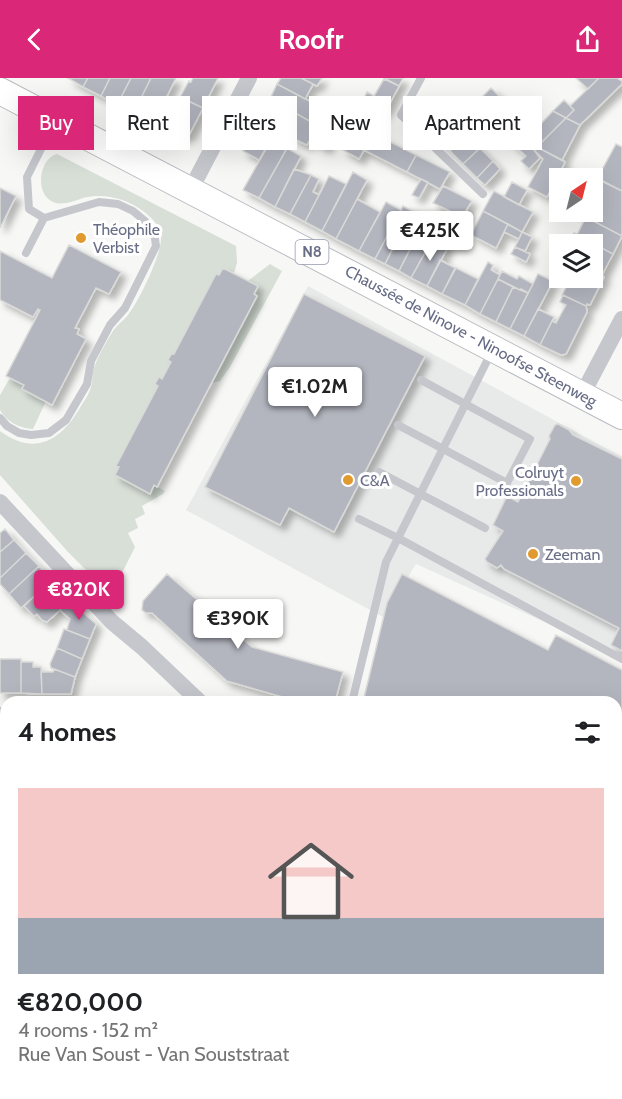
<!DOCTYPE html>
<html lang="en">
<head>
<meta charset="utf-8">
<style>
  :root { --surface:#fff; --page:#f2f2f2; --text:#202124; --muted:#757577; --accent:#db2777 }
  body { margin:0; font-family:Cabin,sans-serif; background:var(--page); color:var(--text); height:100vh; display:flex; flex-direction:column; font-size:22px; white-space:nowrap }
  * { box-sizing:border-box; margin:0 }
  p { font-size:20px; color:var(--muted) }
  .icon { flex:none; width:33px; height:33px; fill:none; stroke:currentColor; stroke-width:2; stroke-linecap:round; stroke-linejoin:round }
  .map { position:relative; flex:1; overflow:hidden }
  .panel { position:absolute; left:0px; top:618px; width:622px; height:404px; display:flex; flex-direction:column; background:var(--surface); border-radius:18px 18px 0 0; box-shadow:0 6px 24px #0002 }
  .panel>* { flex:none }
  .guide { position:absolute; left:18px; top:18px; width:586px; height:54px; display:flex; gap:12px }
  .needle { width:39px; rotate:35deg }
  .controls { position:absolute; left:549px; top:90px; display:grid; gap:12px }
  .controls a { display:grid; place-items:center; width:54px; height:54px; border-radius:0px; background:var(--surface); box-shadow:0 6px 24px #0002; font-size:30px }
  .price { position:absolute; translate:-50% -51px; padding:0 14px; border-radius:6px; background:#fff; color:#222; font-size:20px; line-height:39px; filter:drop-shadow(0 2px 3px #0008) }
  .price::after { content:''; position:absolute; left:50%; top:36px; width:18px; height:14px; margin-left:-9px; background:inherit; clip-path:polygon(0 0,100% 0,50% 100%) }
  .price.current { background:var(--accent); color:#fff }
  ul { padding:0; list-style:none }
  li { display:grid; align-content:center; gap:12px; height:318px; padding:0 18px }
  li span { display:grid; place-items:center; height:186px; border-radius:0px; color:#555 }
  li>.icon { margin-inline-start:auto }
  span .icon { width:108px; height:108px; fill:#fffc; stroke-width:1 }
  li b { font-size:26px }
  h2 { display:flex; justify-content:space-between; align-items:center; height:72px; padding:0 18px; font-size:26px }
  .tag { padding:0 21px; border-radius:0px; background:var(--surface); box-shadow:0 6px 24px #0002; font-size:21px; line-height:54px }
  .tag.current { background:var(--accent); color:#fff }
  header { display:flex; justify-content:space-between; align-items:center; height:78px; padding:0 18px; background:var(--accent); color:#fff; font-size:27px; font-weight:800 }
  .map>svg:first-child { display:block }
  .built { fill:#e8e9e9 }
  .green { fill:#d7dfd7 }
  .building { fill:#b3b5bf; stroke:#d9dad8; stroke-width:1.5; filter:url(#shadow) }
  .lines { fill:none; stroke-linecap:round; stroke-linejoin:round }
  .primary-casing { stroke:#b9bbc1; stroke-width:28 }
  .service { stroke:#c6c7cd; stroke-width:8 }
  .minor { stroke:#c6c7cd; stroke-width:16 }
  .primary { stroke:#fff; stroke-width:26 }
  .poi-dot { fill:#e09a2d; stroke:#fff; stroke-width:2 }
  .labels { text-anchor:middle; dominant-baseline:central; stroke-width:6; stroke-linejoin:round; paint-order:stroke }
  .shield { fill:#fff; stroke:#9599aa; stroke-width:1.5 }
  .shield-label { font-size:15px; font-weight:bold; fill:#686d86 }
  .poi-label { font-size:16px; fill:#686d86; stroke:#fff; text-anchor:start }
  .street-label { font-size:16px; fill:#686d86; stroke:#fff }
</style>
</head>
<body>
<header><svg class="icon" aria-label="back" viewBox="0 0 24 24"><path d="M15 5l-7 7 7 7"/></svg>Roofr<svg class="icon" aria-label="share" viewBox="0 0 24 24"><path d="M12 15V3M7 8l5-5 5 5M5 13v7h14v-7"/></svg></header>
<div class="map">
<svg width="622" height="1021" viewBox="0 0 622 1021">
  <defs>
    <filter id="shadow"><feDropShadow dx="5.5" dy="5.5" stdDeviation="3" flood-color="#0004"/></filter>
  </defs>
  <rect width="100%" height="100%" fill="#f7f8f5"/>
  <path class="built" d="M308,208L622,379V579L416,486L383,539L186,432Z"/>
  <path class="green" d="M57,76L236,168L237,185L234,195L223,190L219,197L216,196L174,276L172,275L168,281L171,284L162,301L155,306L158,308L116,388L119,389L115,397L149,415L154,407L165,413L163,416L142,428L145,436L135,441L138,450L128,455L135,469L111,517L68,474L0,397V353C35,379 62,362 81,328C84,323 88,318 90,312C93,305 92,297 94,290C98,278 106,264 113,253C117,247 123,243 128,237C139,223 163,174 161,158C160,147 151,139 143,133C125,120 104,115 83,120C74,123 65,127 56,125C33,119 39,80 57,76Z
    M270,186L282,193L230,289L220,303L212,305L257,219L254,216L258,208L248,203Z
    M10,300L24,307L22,311L46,323L33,351C19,350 7,344 0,332V317Z"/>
  <path class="building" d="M68,0H88L83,9Z
    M88,0H110L101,18L83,9Z
    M110,0H131L117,27L101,18Z
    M131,0H151L133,36L117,27Z
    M151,0H176L153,46L133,36Z
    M193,0H218L203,30L180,19L189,3L191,4Z
    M281,0H301L313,6L305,21L277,6Z
    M301,0H322L317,8Z
    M384,0H403L399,8Z
    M576,0H599L588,11Z
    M599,0H617L622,3V6L580,47L566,40L574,32L570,28Z
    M384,1L399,8L389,27L374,18Z
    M277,6L342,40L333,56L270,21Z
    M491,10L508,27L492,45L474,27Z
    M367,14L376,19L367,36L359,31Z
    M167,18L173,21L172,24L184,30L188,23L203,30L189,57L180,60L153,46Z
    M376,20L389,27L384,35L371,38L367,36Z
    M270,21L333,56L326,70L310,62L307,67L292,60L295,53L279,45L274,56L256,47Z
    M424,21L437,34L424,48L410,36Z
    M564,22L574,32L566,40L553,33Z
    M508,27L532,49L514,67L492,45Z
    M361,32L367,36L360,49L354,46Z
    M553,33L566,40L534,72L540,80L529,91L521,83L526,78L514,67L532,49L535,52Z
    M437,34L451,47L437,61L424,48Z
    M342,40L361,49L352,66L333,56Z
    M566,40L580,47L562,82L537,69Z
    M256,47L274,56L259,82L243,73Z
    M451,47L464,60L450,73L437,61Z
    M361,49L416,77L407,94L352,66Z
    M466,57L480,70L463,86L450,73Z
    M348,63L364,72L359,81L343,72Z
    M270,64L286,72L259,120L243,112Z
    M616,66L622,69V113L597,101Z
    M537,69L565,84L547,119L528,109L543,81L534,72Z
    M287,70L301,78L275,129L259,120Z
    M480,70L493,83L477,100L463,86Z
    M416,77L450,94L440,111L407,94Z
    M493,83L500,91L485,107L477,100Z
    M294,91L311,97L290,136L275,129Z
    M353,94L367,102L336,161L322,153Z
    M311,97L319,101L313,114L319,117L305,144L290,136Z
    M329,98L346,106L322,153L305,144Z
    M595,99L622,113V158L576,134H592V103Z
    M421,101L428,104L419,120L412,117Z
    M512,104L527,112L519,127L504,119Z
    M443,108L472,123L462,139L433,125Z
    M0,110L16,118L0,150Z
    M494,113L533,134L522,154L483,133Z
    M357,121L380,134L359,173L336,161Z
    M386,124L401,132L375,181L359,173Z
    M403,128L412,133L385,186L375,181Z
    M483,133L508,146L496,170L471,157Z
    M447,134L461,141L457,148L444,140Z
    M586,139L622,158L613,176L577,157Z
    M405,146L419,153L399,193L385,186Z
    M508,146L522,154L519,161L504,154Z
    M422,148L435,156L411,200L399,193Z
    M522,154L532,159L525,173L515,169Z
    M574,155L613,176L603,195L592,190V166H568Z
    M435,157L442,161L440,164L448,169L427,208L411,200Z
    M69,167L121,194L109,216L96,210L75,250L79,251L77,256L86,261L52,327L22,311L24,307L6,298L40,232L38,231L33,239L0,222V173L52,200Z
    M515,169L530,176L526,184L511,176Z
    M440,182L455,190L442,216L427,208Z
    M488,184L493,187L491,192L500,197L480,236L465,227Z
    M223,190L258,208L254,216L257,218L157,409L154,407L150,416L115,397L119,389L116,388L158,308L155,306L159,299L162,301L171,284L168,282L172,275L174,276L216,196L219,197Z
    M456,190L478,201L465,227L442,216Z
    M592,190L603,195L602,198L604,199L590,227L587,226L586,228L562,217L571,200H592Z
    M502,193L517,201L519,198L533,206L528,215L521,211L520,212L498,201Z
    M538,196L553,203L524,258L510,251Z
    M498,201L513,209L496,244L480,236Z
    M513,209L528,215L510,251L496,244Z
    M304,216L425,278L334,454L289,430L280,447L205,409Z
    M563,217L586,228L587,234L566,276L561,277L540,267L552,243L556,245L566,227L560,224Z
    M538,231L554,239L540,267L524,258Z
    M558,346L569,352L573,357L622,381V573L611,567L619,550L504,491L501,487L497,490L487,484L485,481L503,453L493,447L507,418L518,424L550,361L549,358L555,347Z
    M5,451L14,462L0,474V455Z
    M14,462L26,475L0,500V474Z
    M26,475L39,488L9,516L0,506V500Z
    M39,488L51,503L21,530L9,516Z
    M167,496L252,569L343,594L335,624H300L227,603L152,535H146L142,532L143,523Z
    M402,496L548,572L556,557L622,592V662L618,683L616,682V624H363L387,525Z
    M51,503L70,523L47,544L42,542L37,536L34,538L24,528Z
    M70,523L96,546L90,561L67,552L70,541L60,532Z
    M64,551L90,561L82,581L57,570Z
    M57,570L82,581L75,599L51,590L50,586Z
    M0,581H21V615H0Z
    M21,584H33V589H41L42,616L21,615Z
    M54,591L75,599L71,616H42L41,594H53Z
    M1,689H6V740H0Z
    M616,739L622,740V775H616Z
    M616,775H622V793H616Z
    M616,793H622V813H616Z
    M616,813H622V829H616Z
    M616,829H622V847H616Z
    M616,847H622V864H616Z
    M616,864H622V878H616Z
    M616,878H622V896H616Z
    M616,896H622V931L616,932Z
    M1,906L6,908V1012L0,1007Z
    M622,931V948H616V932Z
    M616,948H622V965H616Z
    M616,965H622V984H616Z
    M616,984H622V1001H616Z
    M616,1001H622V1019L601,1020V1016H616Z
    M13,1016H86L95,1021H23Z
    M107,1016H165L162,1021H103Z
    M306,1016H324L322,1021H304Z
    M324,1016H343L342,1021H322Z
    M343,1016H354L353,1021H342Z
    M362,1016L375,1017L373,1021H361Z
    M393,1016H397L409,1019V1021H391Z"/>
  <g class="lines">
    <g class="primary-casing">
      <path id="primary" d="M0,13L622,338"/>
    </g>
    <path class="service" d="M421,0L401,37L483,116
      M26,175L44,140L29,131L27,99L54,45
      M0,340L7,348L19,355L31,357L49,355L66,342L87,306L91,283L110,247L125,230L156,168L154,154L145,143L133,133L118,126L99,124L44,140
      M398,347L507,405L530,361L421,302
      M379,394L485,450
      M359,441L398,460L622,581
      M352,624L386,484L492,273
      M0,678H6
      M0,864L6,865"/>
    <path class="minor" d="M191,111L249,0
      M582,317L622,241
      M0,424L112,544L142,569L200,624
      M0,637L6,638
      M616,716H622
      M210,1021L213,1016"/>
    <use href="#primary" class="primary"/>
  </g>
  <g class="poi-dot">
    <circle cx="81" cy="160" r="6"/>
    <circle cx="348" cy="402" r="6"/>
    <circle cx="576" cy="403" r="6"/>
    <circle cx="533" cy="476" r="6"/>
  </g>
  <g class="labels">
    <rect class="shield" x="295.5" y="162" width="33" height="24" rx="4.5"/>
    <g class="shield-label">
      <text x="312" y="174">N8</text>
    </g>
    <g class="poi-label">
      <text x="93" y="151">Théophile<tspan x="93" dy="18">Verbist</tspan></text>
      <text x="564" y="394" text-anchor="end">Colruyt<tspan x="564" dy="18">Professionals</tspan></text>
      <text x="360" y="402">C&amp;A</text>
      <text x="545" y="476">Zeeman</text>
    </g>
    <g class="street-label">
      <text transform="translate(471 258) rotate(28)">Chaussée de Ninove - Ninoofse Steenweg</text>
    </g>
  </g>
</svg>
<div class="controls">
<a><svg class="needle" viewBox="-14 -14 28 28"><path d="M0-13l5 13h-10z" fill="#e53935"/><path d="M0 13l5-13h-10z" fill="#757577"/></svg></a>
<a><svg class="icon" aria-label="layers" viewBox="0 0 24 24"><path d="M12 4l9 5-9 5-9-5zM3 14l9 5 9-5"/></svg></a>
</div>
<b class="price" style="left:430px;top:184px">€425K</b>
<b class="price" style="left:315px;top:340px">€1.02M</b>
<b class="price current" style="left:79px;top:543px">€820K</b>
<b class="price" style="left:238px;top:572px">€390K</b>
<div class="guide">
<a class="tag current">Buy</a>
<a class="tag">Rent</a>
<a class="tag">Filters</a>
<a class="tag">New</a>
<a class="tag">Apartment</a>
</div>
<section class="panel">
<h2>4 homes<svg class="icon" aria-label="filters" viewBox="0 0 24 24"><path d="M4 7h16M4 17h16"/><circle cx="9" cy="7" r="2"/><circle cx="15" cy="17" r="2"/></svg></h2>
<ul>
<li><span style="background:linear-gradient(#f6c9c9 70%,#9aa5b1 0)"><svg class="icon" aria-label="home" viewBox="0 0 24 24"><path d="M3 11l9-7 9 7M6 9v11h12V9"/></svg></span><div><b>€820,000</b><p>4 rooms · 152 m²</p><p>Rue Van Soust - Van Souststraat</p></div></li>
</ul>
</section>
</div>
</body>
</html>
